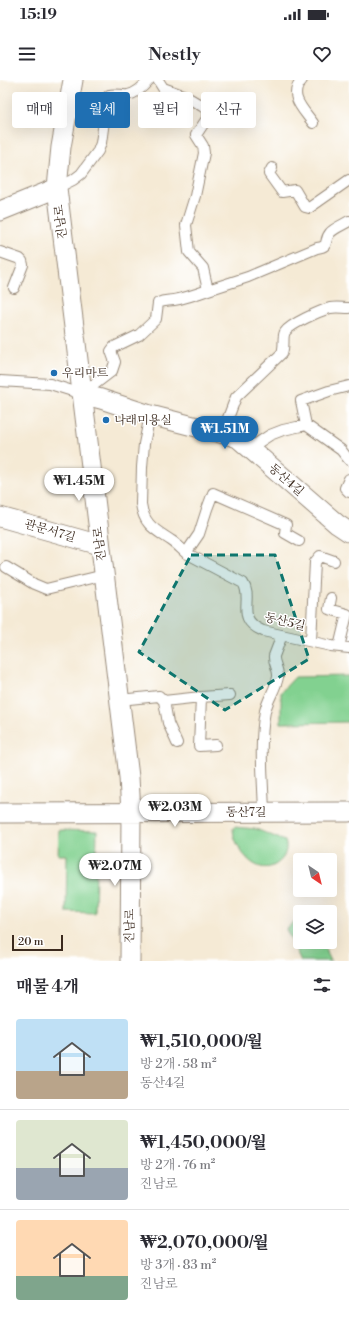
<!DOCTYPE html>
<html lang="ko">
<head>
<meta charset="utf-8">
<style>
  :root { --surface:#fff; --page:#f7f7f7; --text:#2b2b33; --muted:#7c7c81; --line:#e1e1e2; --accent:#1f6fb2 }
  body { margin:0; font-family:"Libre Bodoni","Noto Serif KR",serif; background:var(--page); color:var(--text); height:100vh; display:flex; flex-direction:column; font-size:15px; white-space:nowrap }
  * { box-sizing:border-box; margin:0 }
  p { font-size:13px; color:var(--muted) }
  .icon { flex:none; width:22px; height:22px; fill:none; stroke:currentColor; stroke-width:2; stroke-linecap:round; stroke-linejoin:round }
  .map { position:relative; height:881px; overflow:hidden }
  .panel { display:flex; flex-direction:column; background:var(--surface); flex:1 }
  .panel>* { flex:none }
  .hud { position:absolute; left:12px; top:12px; width:325px; height:36px; display:flex; gap:8px }
  .needle { width:26px; rotate:145deg }
  .fabs { position:absolute; left:293px; top:773px; display:grid; gap:8px }
  .fabs a { display:grid; place-items:center; width:44px; height:44px; border-radius:4px; background:var(--surface); box-shadow:0 4px 16px #0002; font-size:20px }
  .scale { position:absolute; left:12px; bottom:10px; width:51px; box-sizing:border-box; padding-left:4px; border:2px solid #3b2a1e; border-top:0; font-size:11px; line-height:14px; white-space:nowrap; color:#3b2a1e; -webkit-text-stroke:3px #fff; paint-order:stroke }
  .price { position:absolute; translate:-50% -34px; padding:0 9px; border-radius:14px; background:#fff; color:#222; font-size:13px; line-height:26px; filter:drop-shadow(0 1px 2px #0008) }
  .price::after { content:''; position:absolute; left:50%; top:24px; width:12px; height:9px; margin-left:-6px; background:inherit; clip-path:polygon(0 0,100% 0,50% 100%) }
  .price.active { background:var(--accent); color:#fff }
  ul { padding:0; list-style:none }
  li { display:flex; align-items:center; gap:12px; height:100px; padding:0 16px }
  li+li { border-top:1px solid var(--line) }
  li span { display:grid; place-items:center; flex:none; width:112px; height:80px; border-radius:4px; color:#555 }
  li>.icon { margin-inline-start:auto }
  span .icon { width:48px; height:48px; fill:#fffc; stroke-width:1 }
  li b { font-size:17px }
  h2 { display:flex; justify-content:space-between; align-items:center; height:48px; padding:0 16px; font-size:17px }
  .tag { padding:0 14px; border-radius:4px; background:var(--surface); box-shadow:0 4px 16px #0002; font-size:14px; line-height:36px }
  .tag.active { background:var(--accent); color:#fff }
  .status { display:flex; justify-content:space-between; align-items:center; height:28px; padding:0 20px; background:var(--surface); direction:ltr }
  .status svg { height:11px; fill:currentColor }
  header { display:flex; justify-content:space-between; align-items:center; height:52px; padding:0 16px; background:var(--surface); font-size:18px; font-weight:600 }
  .map>svg:first-child { display:block }
  .green { fill:#82d190; stroke:#5e7e57 }
  .lines { fill:none; stroke-linecap:round; stroke-linejoin:round }
  .service-casing { stroke:#988a7a; stroke-width:12 }
  .minor-casing { stroke:#988a7a; stroke-width:21 }
  .service { stroke:#fff; stroke-width:10 }
  .minor { stroke:#fff; stroke-width:19 }
  .marked { fill:#0f766e; fill-opacity:0.2; stroke:#0f766e; stroke-width:3; stroke-dasharray:8 5; stroke-linejoin:round }
  .poi-dot { fill:#1f6fb2; stroke:#fff; stroke-width:1.5 }
  .labels { text-anchor:middle; dominant-baseline:central; stroke-width:3; stroke-linejoin:round; paint-order:stroke }
  .street-label { font-size:12px; fill:#3b2a1e; stroke:#fff }
  .poi-label { font-size:12px; fill:#3b2a1e; stroke:#fff; text-anchor:start }
</style>
</head>
<body>
<div class="status"><b>15:19</b><svg viewBox="0 0 49 12"><path d="M0 12V9h3v3zM5 12V6h3v6zM10 12V3h3v9zM15 12V0h3v12zM26 1h20v11H26zM47 4h2v5h-2z"/></svg></div>
<header><svg class="icon" aria-label="menu" viewBox="0 0 24 24"><path d="M4 6h16M4 12h16M4 18h16"/></svg>Nestly<svg class="icon" aria-label="heart" viewBox="0 0 24 24"><path d="M12 20l-8-8c-3-5 5-10 8-4 3-6 11-1 8 4z"/></svg></header>
<div class="map">
<svg width="349" height="881" viewBox="0 0 349 881">
  <rect width="100%" height="100%" fill="#fff"/>
  <filter id="ink" filterUnits="userSpaceOnUse"><feTurbulence type="fractalNoise" baseFrequency=".025" numOctaves="2"/><feDisplacementMap in="SourceGraphic" scale="8" xChannelSelector="R" yChannelSelector="G"/><feConvolveMatrix kernelMatrix="1 2 1 2 8 2 1 2 1" color-interpolation-filters="sRGB"/></filter>
  <filter id="wash" filterUnits="userSpaceOnUse"><feTurbulence type="fractalNoise" baseFrequency=".012" numOctaves="4" result="noise"/><feDisplacementMap in="SourceGraphic" scale="16" xChannelSelector="R" yChannelSelector="G"/><feGaussianBlur stdDeviation="0.9" result="paint"/><feColorMatrix in="noise" values="0 0 0 0 0 0 0 0 0 0 0 0 0 0 0 0 0 1.4 0 .05"/><feComposite in="paint" operator="in"/></filter>
  <g filter="url(#wash)">
    <rect width="100%" height="100%" fill="#f5ead5"/>
    <path class="green" d="M349,596V642L281,643V612L295,597Z
      M234,747L256,749L285,761C287,766 286,772 284,776C282,780 278,783 275,785C254,797 233,765 233,748Z
      M59,750L97,751L95,833L66,832L67,775H58Z
      M300,838V862H322L331,881H301L286,849L295,841Z"/>
  </g>
  <g filter="url(#ink)">
    <g class="lines">
      <g class="service-casing">
        <path id="service" d="M158,0L163,8L185,16L202,26L208,31L210,34L196,55L203,66L204,73L195,116L186,145L189,172L203,188L208,210L248,197L317,168C331,166 323,161 330,153C334,148 343,145 349,141
          M302,0C287,16 304,30 313,43
          M272,88L269,94L282,112L295,110L305,127L309,128L349,100
          M57,108L73,100L81,94L98,71L101,63L107,19L109,15C116,13 122,16 128,15C137,13 144,6 149,0
          M0,172L20,179L22,181L23,185L14,208
          M0,301L50,304L82,314L112,291L115,282L111,271L114,267L139,255L156,239L158,223C164,220 168,221 174,220C186,218 197,214 208,210
          M150,335L144,364L142,387L141,424C144,446 156,450 172,461C177,464 181,469 186,473L199,454L207,429L213,413L286,445L285,453L299,461
          M306,345L301,321L329,311L349,306
          M224,354L228,338L236,317L282,273C285,265 282,257 285,252C290,244 320,231 330,228C336,227 343,228 349,228
          M250,368L270,355L283,350L306,345L341,370L349,380
          M349,399L345,408L349,412
          M186,473L243,503C254,519 234,539 263,551L331,566L349,568
          M6,487L34,504L46,509L104,495
          M331,518L329,529L347,534L339,567
          M311,561L315,482L320,476L334,481
          M201,617L230,615
          M119,620L159,616L164,621L201,617L199,666L216,665
          M164,621L168,643L177,663
          M264,732C263,699 259,664 265,631C268,619 276,608 278,597C279,589 273,583 274,576L282,555"/>
      </g>
      <g class="minor-casing">
        <path id="minor" d="M73,0L61,67L57,108L129,697L131,733L130,881
          M0,131L57,108
          M82,314L101,319L150,335L232,356L238,358L337,444L349,452
          M0,437L100,465
          M0,733L349,732"/>
      </g>
      <use href="#service" class="service"/>
      <use href="#minor" class="minor"/>
    </g>
  </g>
  <path class="marked" d="M191,475H275L309,579L225,630L139,572Z"/>
  <g class="poi-dot">
    <circle cx="54" cy="293" r="4"/>
    <circle cx="106" cy="340" r="4"/>
  </g>
  <g class="labels">
    <g class="street-label">
      <text transform="translate(61 142) rotate(-97)">진남로</text>
      <text transform="translate(286 400) rotate(41)">동산4길</text>
      <text transform="translate(50 451) rotate(16)">관문서7길</text>
      <text transform="translate(100 464) rotate(-97)">진남로</text>
      <text transform="translate(285 542) rotate(13)">동산5길</text>
      <text x="246" y="732">동산7길</text>
      <text transform="translate(130 846) rotate(-89)">진남로</text>
    </g>
    <g class="poi-label">
      <text x="62" y="293">우리마트</text>
      <text x="114" y="340">나래미용실</text>
    </g>
  </g>
</svg>
<div class="fabs">
<a><svg class="needle" viewBox="-14 -14 28 28"><path d="M0-13l5 13h-10z" fill="#e53935"/><path d="M0 13l5-13h-10z" fill="#7c7c81"/></svg></a>
<a><svg class="icon" aria-label="layers" viewBox="0 0 24 24"><path d="M12 4l9 5-9 5-9-5zM3 14l9 5 9-5"/></svg></a>
</div>
<div class="scale">20 m</div>
<b class="price active" style="left:225px;top:370px">₩1.51M</b>
<b class="price" style="left:79px;top:422px">₩1.45M</b>
<b class="price" style="left:175px;top:748px">₩2.03M</b>
<b class="price" style="left:115px;top:807px">₩2.07M</b>
<div class="hud">
<a class="tag">매매</a>
<a class="tag active">월세</a>
<a class="tag">필터</a>
<a class="tag">신규</a>
</div>
</div>
<section class="panel">
<h2>매물 4개<svg class="icon" aria-label="filters" viewBox="0 0 24 24"><path d="M4 7h16M4 17h16"/><circle cx="9" cy="7" r="2"/><circle cx="15" cy="17" r="2"/></svg></h2>
<ul>
<li><span style="background:linear-gradient(#bfe0f5 65%,#b9a48a 0)"><svg class="icon" aria-label="home" viewBox="0 0 24 24"><path d="M3 11l9-7 9 7M6 9v11h12V9"/></svg></span><div><b>₩1,510,000/월</b><p>방 2개 · 58 m²</p><p>동산4길</p></div></li>
<li><span style="background:linear-gradient(#dfe7d0 60%,#9aa5b1 0)"><svg class="icon" aria-label="home" viewBox="0 0 24 24"><path d="M3 11l9-7 9 7M6 9v11h12V9"/></svg></span><div><b>₩1,450,000/월</b><p>방 2개 · 76 m²</p><p>진남로</p></div></li>
<li><span style="background:linear-gradient(#ffd9b3 70%,#7fa58c 0)"><svg class="icon" aria-label="home" viewBox="0 0 24 24"><path d="M3 11l9-7 9 7M6 9v11h12V9"/></svg></span><div><b>₩2,070,000/월</b><p>방 3개 · 83 m²</p><p>진남로</p></div></li>
</ul>
</section>
</body>
</html>
